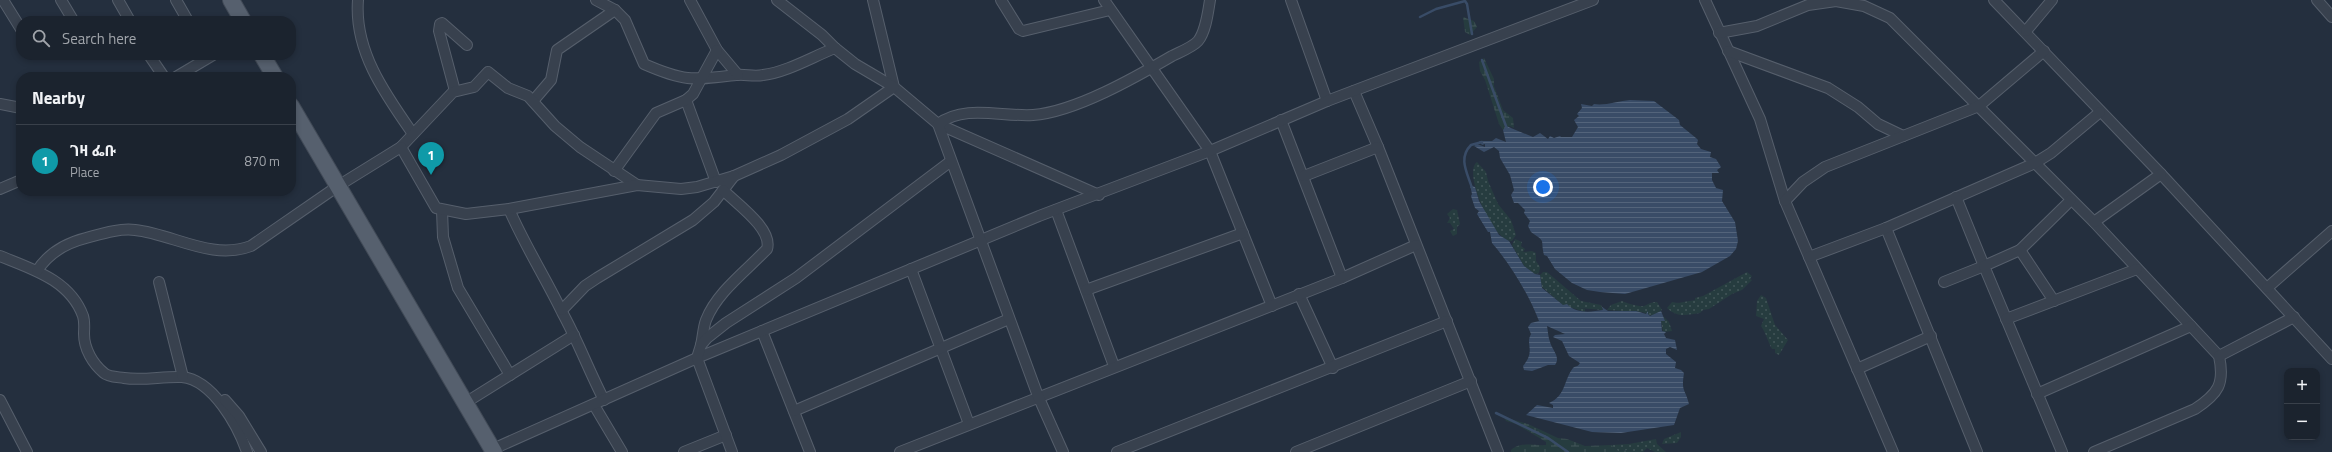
<!DOCTYPE html>
<html lang="en">
<head>
<meta charset="utf-8">
<style>
	body { margin:0; font-family:"Titillium Web","Noto Sans Ethiopic",sans-serif; background:#242b36; color:#f1f3f6 }
	.controls { position:absolute; right:12px; bottom:12px; display:grid; overflow:hidden; border-radius:8px; box-shadow:0 2px 6px #0003 }
	.controls button { width:36px; height:36px; display:grid; place-items:center; padding:0; border:0; border-bottom:1px solid #39404a; background:#1b232e; color:#f1f3f6; font:20px sans-serif }
	.you { position:absolute; left:1543px; top:187px; width:14px; height:14px; margin:-10px; border:3px solid #fff; border-radius:50%; background:#1a73e8; box-shadow:0 0 0 6px #1a73e833 }
	.badge { display:grid; place-items:center; width:26px; height:26px; border-radius:50%; background:#8ab4f8; color:#fff; font-size:13px; font-weight:700 }
	.pin { position:absolute; translate:-50% -33px; filter:drop-shadow(0 1px 2px #0008) }
	.pin::after { content:''; position:absolute; top:21px; width:14px; height:12px; background:inherit; clip-path:polygon(0 0,100% 0,50% 100%) }
	.list { margin:0; padding:0; list-style:none }
	h2 { display:flex; justify-content:space-between; align-items:center; height:52px; margin:0; padding:0 16px; font-size:17px }
	h2 small { font-size:13px; font-weight:400; color:#a0a4aa }
	.list li { display:grid; grid-template-columns:26px 1fr auto; gap:12px; align-items:center; box-sizing:border-box; height:72px; padding:0 16px; border-top:1px solid #39404a }
	.list b { display:block; font-size:15px; white-space:nowrap }
	.list p { margin:0; font-size:13px; white-space:nowrap; color:#a0a4aa }
	.list em { font-size:13px; font-style:normal; color:#a0a4aa }
	.icon { flex:none; width:22px; height:22px; fill:none; stroke:currentColor; stroke-width:2; stroke-linecap:round; stroke-linejoin:round }
	.map { position:relative; flex:none; width:2332px; height:452px; overflow:hidden }
	.search { position:absolute; background:#1b232e; box-shadow:0 2px 6px #0003; left:16px; top:16px; width:280px; height:44px; display:flex; align-items:center; gap:10px; box-sizing:border-box; padding:0 14px; border-radius:16px; color:#a0a4aa; font-size:15px }
	.panel { position:absolute; background:#1b232e; box-shadow:0 2px 6px #0003; left:16px; top:72px; width:280px; height:124px; border-radius:16px }
	.map>svg:first-child { display:block }
</style>
</head>
<body>
<div class="map">
<svg width="2332" height="452" viewBox="0 0 2332 452">
	<defs>
		<pattern id="grass-dots" width="8" height="8" patternUnits="userSpaceOnUse"><rect width="8" height="8" fill="#263c3f"/><path d="M2 2h.1M6 6h.1" fill="none" stroke="#435659" stroke-width="1.8" stroke-linecap="round"/></pattern>
		<pattern id="wetland-marsh" width="20" height="14" patternUnits="userSpaceOnUse"><rect width="20" height="14" fill="#263c3f"/><path d="M1 5h8M5 5V1M11 12h8M15 12V8" fill="none" stroke="#435659"/></pattern>
		<pattern id="water-rules" width="6" height="5" patternUnits="userSpaceOnUse"><rect width="6" height="5" fill="#394c67"/><path d="M0 2.5h6" fill="none" stroke="#53647b"/></pattern>
	</defs>
	<rect width="100%" height="100%" fill="#242f3e"/>
	<g fill="url(#grass-dots)">
		<path d="M1477,162L1486,172L1488,181L1498,204L1511,220L1516,235L1512,241C1494,243 1462,172 1477,162Z"/>
		<polygon points="1453,209 1457,210 1460,224 1457,227 1457,234 1453,236 1450,231 1454,229 1450,223 1447,223 1450,218 1447,214"/>
		<polygon points="1515,239 1522,242 1521,246 1525,249 1523,252 1532,251 1536,253 1536,261 1540,267 1539,273 1535,274 1524,266 1512,245"/>
		<polygon points="1547,272 1581,301 1601,305 1603,310 1579,308 1585,309 1585,312 1563,305 1542,287 1540,275 1543,272"/>
		<path d="M1747,272L1752,276L1750,279L1752,280L1742,290L1732,294L1709,309L1703,310L1700,313C1687,315 1677,318 1667,308L1672,302L1678,303L1695,300V298L1703,296Z"/>
		<path d="M1761,295L1766,298L1775,325L1788,340L1779,355L1775,353V349H1772C1767,340 1766,333 1761,326L1764,319L1756,316L1757,301Z"/>
		<path d="M1622,301C1626,303 1639,307 1644,306C1649,304 1651,302 1657,302L1662,310L1652,316L1642,312L1607,310L1611,305Z"/>
		<polygon points="1663,316 1669,322 1672,331 1663,332 1661,320 1665,321"/>
		<polygon points="1681,432 1681,437 1677,443 1662,444 1664,439"/>
		<polygon points="1656,439 1657,444 1666,452 1655,452 1647,448 1643,452 1631,452 1632,450 1618,451 1611,445 1629,444"/>
	</g>
	<g fill="url(#wetland-marsh)">
		<polygon points="1463,17 1474,21 1477,27 1470,35 1465,32"/>
		<polygon points="1484,58 1494,79 1494,86 1503,110 1513,118 1514,128 1510,126 1503,130 1499,124 1485,80 1480,71 1479,62"/>
		<path d="M1504,417L1528,424L1558,438L1567,439L1585,446L1611,445L1618,451L1633,450L1631,452H1511V450C1521,441 1534,446 1546,445V442L1516,424L1506,421Z"/>
	</g>
	<g fill="url(#water-rules)">
		<path d="M1630,100L1654,101L1679,120L1680,125L1696,138L1698,140L1697,144L1701,149L1711,152L1710,157L1716,159L1721,167L1717,170L1719,173H1712V180L1716,188L1723,190L1722,201L1735,222L1738,241L1736,249L1730,256L1702,272L1625,294L1600,292L1587,290L1572,283L1555,269L1547,256L1544,255C1540,238 1547,243 1531,232L1528,226L1530,221L1524,213L1525,210L1518,203H1514L1511,195L1514,190L1510,175L1500,158L1499,151L1494,147L1484,152L1474,146L1477,144L1485,147V144L1482,145L1479,141H1492L1496,138L1506,142L1503,130L1506,126L1533,137L1540,133L1548,139L1550,136L1554,138L1560,136L1561,137H1572L1578,127L1574,120L1579,116L1577,114L1582,108L1581,104L1592,106L1594,104C1604,106 1619,101 1630,100Z"/>
		<path d="M1470,185L1475,187L1479,201L1499,235L1509,241L1524,266L1535,274L1540,275L1542,288L1563,305L1567,304C1576,314 1591,312 1603,310L1602,307L1608,311H1636L1646,314L1648,311V314L1650,316L1661,311L1665,321H1661L1662,331L1666,332L1664,334L1666,338L1675,340L1677,350L1670,347L1666,349V354L1676,362L1675,368L1681,370L1684,373C1681,392 1685,388 1689,404L1680,408L1674,425L1621,433L1592,432L1526,415L1537,405L1553,408V405L1549,403C1566,396 1564,379 1573,368C1576,365 1577,368 1580,363L1569,356L1562,341L1553,337L1555,335L1565,334L1547,326C1548,331 1548,337 1550,342C1552,350 1561,357 1555,365H1548L1532,371L1524,370L1523,366C1536,351 1525,344 1531,334L1528,327L1531,323L1539,321C1529,295 1511,265 1492,243L1490,232H1488L1477,214L1479,211L1475,208L1471,196L1472,194Z"/>
	</g>
	<g fill="none" stroke-linecap="round" stroke-linejoin="round">
		<g stroke="#394c67" stroke-width="2.5">
			<polyline points="1420,17 1436,9 1465,1 1467,4 1472,34"/>
			<polyline points="1482,60 1507,129"/>
			<path d="M1472,188C1467,172 1458,158 1471,145L1482,142"/>
			<polyline points="1496,413 1548,438 1568,452"/>
		</g>
		<g stroke="#565f6c" stroke-width="12">
			<g id="street">
				<polyline points="3,0 21,29"/>
				<polyline points="61,0 73,20"/>
				<polyline points="118,0 130,21"/>
				<polyline points="176,0 188,21"/>
				<path d="M358,0C354,51 385,94 413,134"/>
				<path d="M596,0L615,10L625,20L644,64C685,82 693,80 736,75C745,74 754,77 763,75C787,72 812,57 835,48"/>
				<polyline points="690,0 717,50 738,75"/>
				<polyline points="873,0 894,87 938,124 1099,195"/>
				<polyline points="1001,0 1019,29 1023,31 1110,10"/>
				<polyline points="1104,0 1210,151 1272,306"/>
				<polyline points="1291,0 1327,101"/>
				<polyline points="1705,0 1760,119 1785,201 1893,452"/>
				<polyline points="1994,0 2161,174 2332,359"/>
				<polyline points="2317,0 2332,17"/>
				<polyline points="2026,31 2052,0"/>
				<path d="M1719,33L1757,26L1808,5L1836,1L1864,6L1890,18L2094,222L2219,356C2225,384 2218,394 2195,409L2094,452"/>
				<polyline points="1728,51 1828,88 1858,107 1878,124 1903,136"/>
				<polyline points="149,55 164,77"/>
				<polyline points="176,77 213,55"/>
				<polyline points="455,91 439,31 440,24 442,23 467,45"/>
				<polyline points="1354,91 1378,147 1498,452"/>
				<polyline points="686,100 716,182"/>
				<polyline points="533,101 551,80 557,50 615,10"/>
				<polyline points="0,104 21,108"/>
				<polyline points="1281,120 1342,278"/>
				<polyline points="401,147 453,92 474,87 488,72 508,88 528,96 555,126 580,147 637,185"/>
				<polyline points="614,171 656,113 686,100 693,94 717,50"/>
				<polyline points="1304,176 1378,147"/>
				<polyline points="0,189 21,180"/>
				<polyline points="1785,201 1803,182 1825,167 1979,106 2044,51"/>
				<path d="M509,209C524,244 545,277 562,312C578,341 589,371 604,400"/>
				<polyline points="442,210 443,237 458,288 510,375"/>
				<polyline points="1056,210 1114,366"/>
				<polyline points="2094,222 2161,174"/>
				<polyline points="1886,228 1977,452"/>
				<polyline points="2020,250 2071,200"/>
				<path d="M0,256C32,269 70,280 83,316C85,322 84,328 84,334C84,349 93,364 104,373C108,377 118,377 124,378C143,381 163,376 182,377C213,380 238,426 247,452"/>
				<polyline points="1809,257 1886,228 2035,163 2051,153 2100,112"/>
				<polyline points="911,269 969,424"/>
				<path d="M37,271C49,252 66,243 86,238C101,234 119,228 135,230C173,234 212,261 251,246L338,186L401,147L436,208L466,214L509,209L637,185L681,189L697,187L734,176L781,155L848,119L894,87L855,64L835,48L822,35L777,0"/>
				<polyline points="159,282 183,377"/>
				<polyline points="1944,282 1984,266 1956,197"/>
				<polyline points="2267,288 2332,231"/>
				<polyline points="1086,290 1243,233"/>
				<polyline points="1299,294 1333,368"/>
				<polyline points="2054,301 2020,250 1984,266 2062,452"/>
				<polyline points="562,310 585,286 597,278 693,220 714,202 734,176"/>
				<polyline points="2006,319 2137,269"/>
				<polyline points="762,331 810,452"/>
				<path d="M701,345C703,337 703,328 706,320C717,292 746,271 767,249C773,229 737,204 723,190"/>
				<polyline points="2219,356 2294,317"/>
				<polyline points="1857,369 1931,336"/>
				<polyline points="2037,394 2191,326"/>
				<polyline points="0,400 27,452"/>
				<polyline points="225,400 239,416 261,452"/>
				<polyline points="465,403 574,335"/>
				<polyline points="594,405 622,452"/>
				<polyline points="794,411 1009,319"/>
				<polyline points="493,449 697,358 1039,216 1210,151 1327,101 1593,0"/>
				<polyline points="684,452 726,435"/>
				<polyline points="732,452 697,358 701,345 707,338 726,323 796,278 951,161"/>
				<polyline points="900,452 1342,278 1416,245"/>
				<path d="M1063,452L1038,396L938,124C965,104 1001,117 1033,115C1075,112 1136,77 1172,56C1180,52 1193,47 1198,41C1206,31 1208,12 1210,0"/>
				<polyline points="1117,452 1447,321"/>
				<polyline points="1296,452 1471,381"/>
			</g>
		</g>
		<g stroke="#414a57" stroke-width="18">
			<g id="primary">
				<polyline points="231,0 243,21"/>
				<polyline points="262,55 275,77"/>
				<polyline points="291,106 494,452"/>
			</g>
		</g>
		<use href="#street" stroke="#38414e" stroke-width="10"/>
		<use href="#primary" stroke="#56606e" stroke-width="16"/>
	</g>
</svg>
<div class="controls">
<button>+</button>
<button>−</button>
</div>
<div class="you"></div>
<div class="pin badge" style="left:431px;top:175px;background:#0f9aa8">1</div>
<div class="search"><svg class="icon" aria-label="search" viewBox="0 0 24 24"><circle cx="10" cy="10" r="6"/><path d="M15 15l6 6"/></svg>Search here</div>
<section class="panel">
<h2>Nearby<small></small></h2>
<ul class="list">
<li><span class="badge" style="background:#0f9aa8">1</span><div><b>ገዛ ፌቡ</b><p>Place</p></div><em>870 m</em></li>
</ul>
</section>
</div>
</body>
</html>
